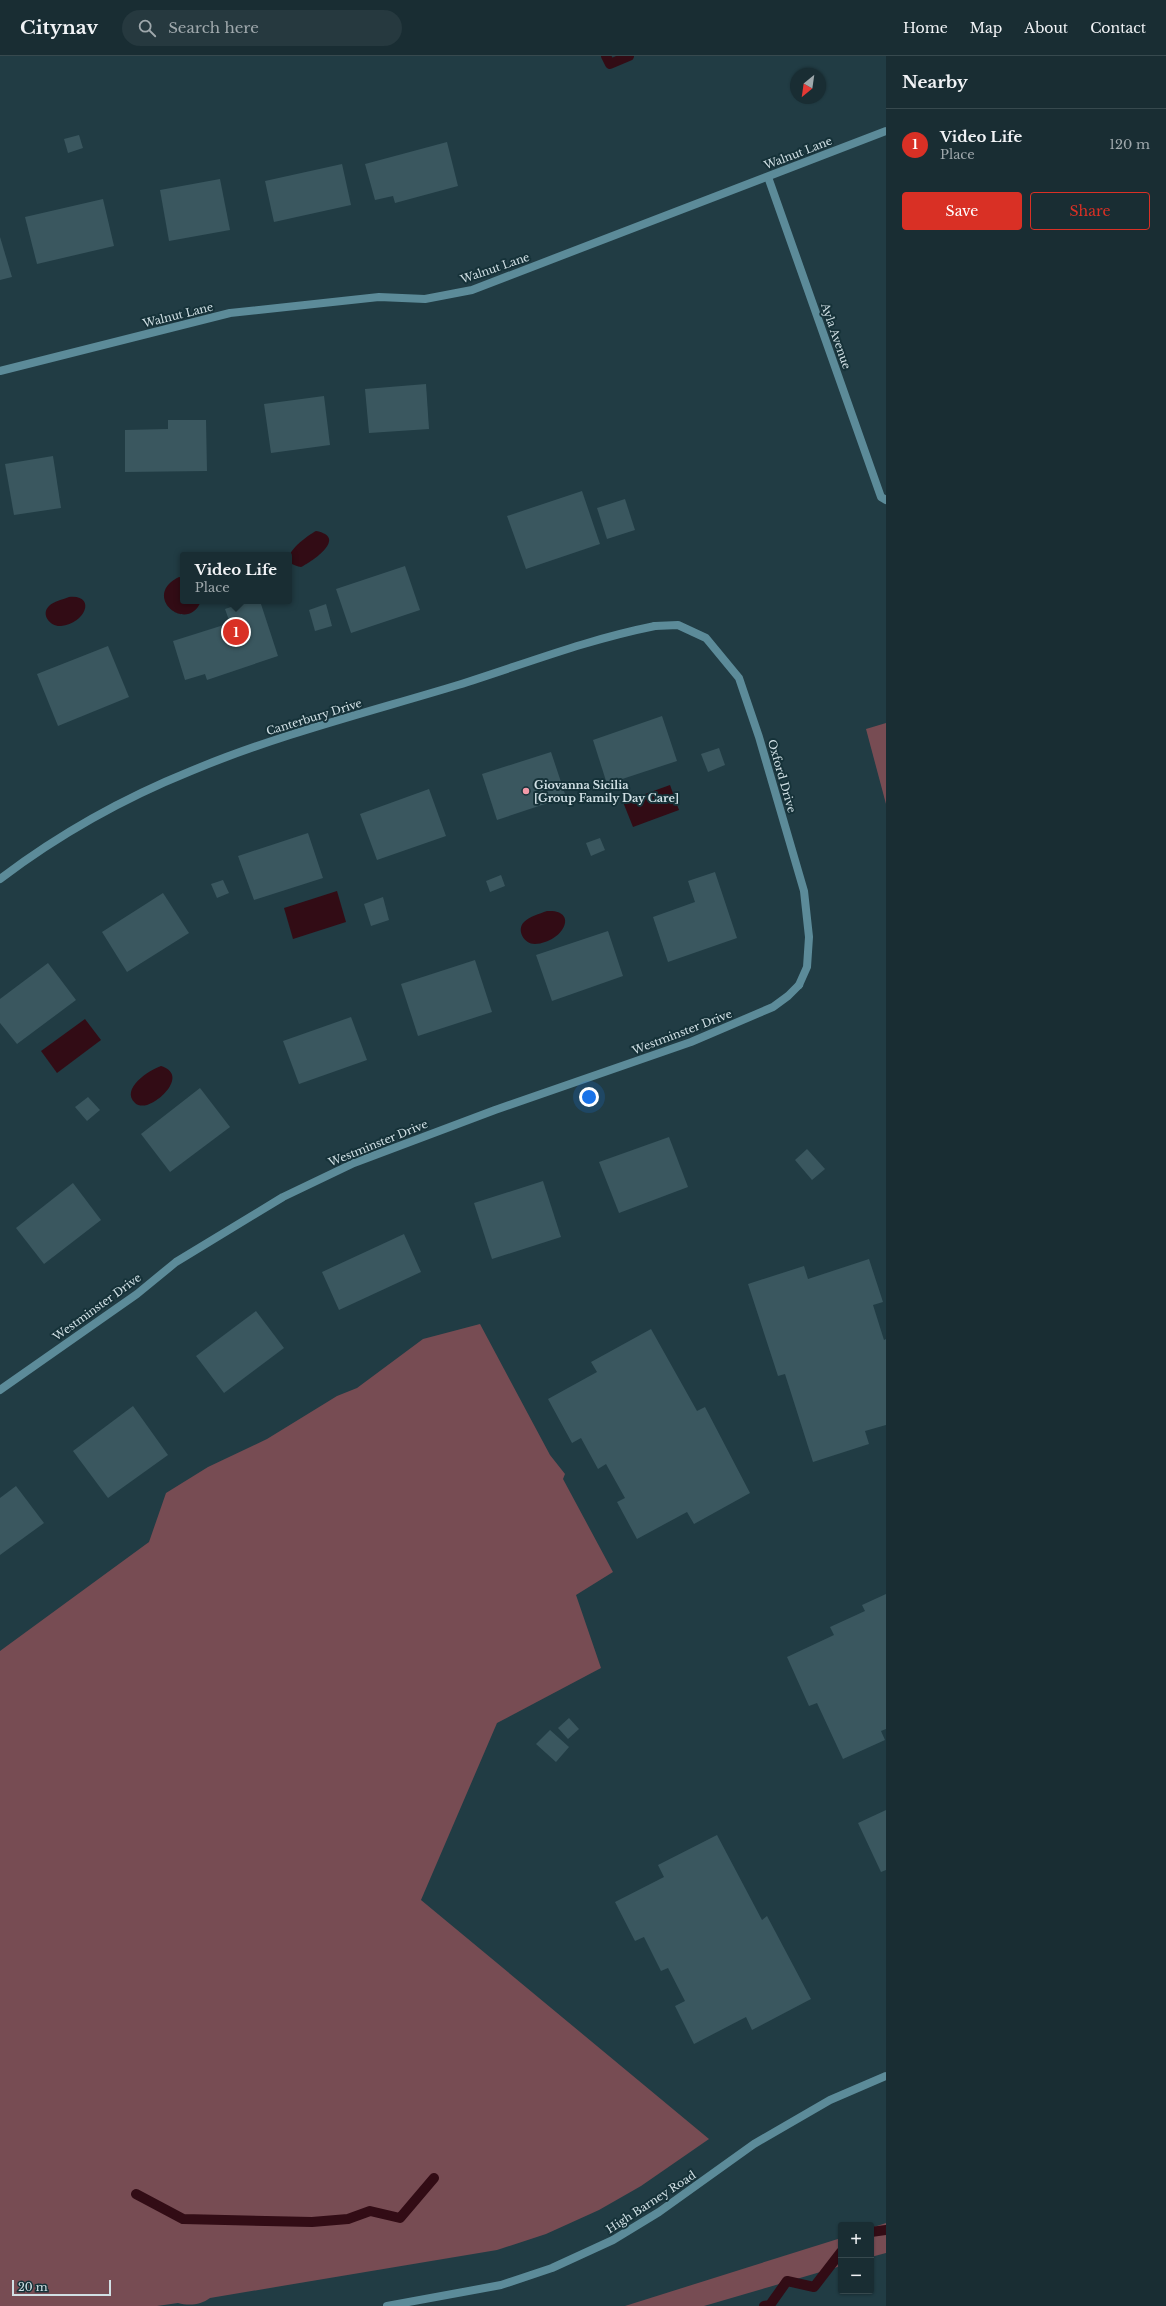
<!DOCTYPE html>
<html lang="en">
<head>
<meta charset="utf-8">
<style>
	body { margin:0; font-family:"Libre Baskerville",serif; background:#26393f; color:#f1f3f6 }
	.controls { position:absolute; right:12px; bottom:12px; display:grid; overflow:hidden; border-radius:4px; box-shadow:0 1px 3px #0004 }
	.controls button { width:36px; height:36px; display:grid; place-items:center; padding:0; border:0; border-bottom:1px solid #37494e; background:#192d33; color:#f1f3f6; font:20px sans-serif }
	.compass { position:absolute; left:790px; top:12px; width:36px; height:36px; border-radius:50%; background:#192d33; box-shadow:0 1px 3px #0004; rotate:209deg }
	.scale { position:absolute; left:12px; bottom:10px; width:99px; box-sizing:border-box; padding-left:4px; border:2px solid #d1e0e5; border-top:0; font-size:11px; line-height:14px; white-space:nowrap; color:#d1e0e5; -webkit-text-stroke:3px #163239; paint-order:stroke }
	.you { position:absolute; left:589px; top:1041px; width:14px; height:14px; margin:-10px; border:3px solid #fff; border-radius:50%; background:#1a73e8; box-shadow:0 0 0 6px #1a73e833 }
	.badge { display:grid; place-items:center; width:26px; height:26px; border-radius:50%; background:#d93025; color:#fff; font-size:13px; font-weight:700 }
	.pin { position:absolute; translate:-50% -50%; border:2px solid #fff; box-shadow:0 1px 4px #0006 }
	.popup { position:absolute; left:180px; top:496px; width:112px; height:52px; box-sizing:border-box; display:grid; place-content:center; border-radius:4px; background:#192d33; filter:drop-shadow(0 1px 3px #0005); font-size:13px; white-space:nowrap; color:#9fa8ac }
	.popup b { font-size:15px; color:#f1f3f6 }
	.popup::after { content:''; position:absolute; left:50%; top:100%; margin-left:-8px; border:8px solid transparent; border-top-color:#192d33 }
	.list { margin:0; padding:0; list-style:none }
	h2 { display:flex; justify-content:space-between; align-items:center; height:52px; margin:0; padding:0 16px; font-size:17px }
	h2 small { font-size:13px; font-weight:400; color:#9fa8ac }
	.list li { display:grid; grid-template-columns:26px 1fr auto; gap:12px; align-items:center; box-sizing:border-box; height:72px; padding:0 16px; border-top:1px solid #37494e }
	.list b { display:block; font-size:15px; white-space:nowrap }
	.list p { margin:0; font-size:13px; white-space:nowrap; color:#9fa8ac }
	.list em { font-size:13px; font-style:normal; color:#9fa8ac }
	.actions { display:flex; gap:8px; padding:12px 16px }
	.actions a { flex:1; padding:9px 0; border:1px solid #d93025; border-radius:4px; text-align:center; font-size:14px; color:#d93025 }
	.actions .main { background:#d93025; color:#fff }
	.icon { flex:none; width:22px; height:22px; fill:none; stroke:currentColor; stroke-width:2; stroke-linecap:round; stroke-linejoin:round }
	.map { position:relative; flex:none; width:886px; height:2250px; overflow:hidden }
	header { display:flex; align-items:center; gap:24px; box-sizing:border-box; height:56px; padding:0 20px; background:#192d33; border-bottom:1px solid #37494e }
	header strong { font-size:19px }
	nav { display:flex; gap:22px; margin-inline-start:auto; font-size:14px }
	.search { width:280px; height:36px; background:#26393f; display:flex; align-items:center; gap:10px; box-sizing:border-box; padding:0 14px; border-radius:22px; color:#9fa8ac; font-size:15px }
	main { display:flex }
	aside { flex:1; background:#192d33 }
	.map>svg:first-child { display:block }
</style>
</head>
<body>
<header>
<strong>Citynav</strong>
<div class="search"><svg class="icon" aria-label="search" viewBox="0 0 24 24"><circle cx="10" cy="10" r="6"/><path d="M15 15l6 6"/></svg>Search here</div>
<nav><a>Home</a><a>Map</a><a>About</a><a>Contact</a></nav>
</header>
<main>
<div class="map">
<svg width="886" height="2250" viewBox="0 0 886 2250">
	<rect width="100%" height="100%" fill="#213c44"/>
	<g fill="#774c53">
		<polygon points="886,667 886,748 866,673"/>
		<path d="M480,1268L550,1399L565,1418L563,1423L613,1516L576,1539L601,1612L497,1667L421,1844L709,2083L641,2130L599,2154L546,2178L497,2194L210,2242C201,2249 189,2250 178,2247L157,2250H0V1595L149,1486L166,1437L208,1411L267,1383L337,1340L357,1332L423,1283Z"/>
		<polygon points="886,2167 886,2197 871,2201 871,2172"/>
		<polygon points="841,2182 841,2210 704,2250 625,2250"/>
	</g>
	<g fill="#320c15">
		<path d="M316,475C348,481 313,505 301,511C271,506 305,481 316,475Z"/>
		<path d="M179,521L183,522V545H201C188,579 140,540 179,521Z"/>
		<path d="M69,541C96,538 87,567 61,570C51,571 40,559 49,550C54,545 62,544 69,541Z"/>
		<polygon points="670,729 679,754 633,771 623,746"/>
		<polygon points="337,835 346,866 293,883 284,852"/>
		<path d="M547,855C579,853 565,886 535,888C524,888 516,874 524,866C530,860 539,858 547,855Z"/>
		<polygon points="85,963 101,984 57,1017 41,995"/>
		<path d="M161,1010C187,1018 163,1044 147,1049C143,1050 138,1050 135,1047C120,1033 149,1014 161,1010Z"/>
	</g>
	<g fill="none" stroke-linecap="round" stroke-linejoin="round">
		<g stroke="#320c15" stroke-width="10">
			<polyline points="606,0 610,8 629,0"/>
			<polyline points="136,2138 183,2163 312,2166 348,2163 370,2155 400,2162 434,2122"/>
			<polyline points="871,2176 886,2174"/>
			<polyline points="764,2250 770,2249 787,2225 814,2231 841,2196"/>
		</g>
	</g>
	<g fill="#3a575f">
		<polygon points="79,79 83,92 68,97 64,83"/>
		<polygon points="447,86 458,130 395,147 393,140 375,144 365,108"/>
		<polygon points="342,108 351,149 274,166 265,125"/>
		<polygon points="220,123 230,174 169,185 160,134"/>
		<polygon points="103,143 114,190 37,208 25,161"/>
		<polygon points="0,181 12,221 0,224"/>
		<polygon points="426,328 429,373 369,377 365,333"/>
		<polygon points="324,340 330,389 271,397 264,348"/>
		<polygon points="168,364 206,364 207,415 125,416 125,374 168,373"/>
		<polygon points="53,400 61,452 14,459 5,408"/>
		<polygon points="582,435 600,488 526,513 507,460"/>
		<polygon points="625,443 635,474 607,483 597,452"/>
		<polygon points="405,510 420,554 351,577 336,533"/>
		<polygon points="249,545 260,545 278,600 207,624 205,618 185,624 173,585 230,567 225,553"/>
		<polygon points="326,548 332,570 315,575 309,554"/>
		<polygon points="108,590 129,641 58,670 37,618"/>
		<polygon points="662,660 677,705 607,728 593,684"/>
		<polygon points="719,692 725,709 708,716 701,698"/>
		<polygon points="551,696 566,741 497,764 482,718"/>
		<polygon points="429,733 446,780 377,804 360,758"/>
		<polygon points="308,777 323,822 254,844 238,800"/>
		<polygon points="600,782 605,794 591,800 586,787"/>
		<polygon points="715,816 737,882 668,906 653,861 695,846 688,825"/>
		<polygon points="501,819 505,830 490,836 486,825"/>
		<polygon points="223,824 229,837 217,842 211,828"/>
		<polygon points="163,837 189,877 127,916 102,876"/>
		<polygon points="383,841 389,864 371,870 364,848"/>
		<polygon points="608,875 623,920 552,945 536,899"/>
		<polygon points="475,904 492,956 418,980 401,928"/>
		<polygon points="48,907 76,944 17,988 0,967 0,943"/>
		<polygon points="351,961 367,1004 299,1028 283,985"/>
		<polygon points="200,1032 230,1071 170,1116 141,1078"/>
		<polygon points="88,1041 100,1054 87,1065 75,1051"/>
		<polygon points="669,1081 688,1131 619,1157 599,1106"/>
		<polygon points="807,1093 825,1113 812,1124 795,1104"/>
		<polygon points="543,1125 561,1181 492,1203 474,1147"/>
		<polygon points="73,1127 101,1164 44,1208 16,1172"/>
		<polygon points="404,1178 421,1216 339,1254 322,1216"/>
		<polygon points="869,1203 883,1246 873,1249 884,1284 886,1283 886,1369 865,1375 869,1388 813,1406 785,1318 778,1320 748,1228 804,1210 808,1223"/>
		<polygon points="256,1255 284,1292 224,1337 196,1300"/>
		<polygon points="651,1273 697,1355 705,1351 750,1437 694,1468 687,1456 637,1483 617,1446 625,1442 606,1408 598,1413 581,1382 572,1387 548,1343 597,1316 591,1306"/>
		<polygon points="133,1350 168,1399 108,1442 73,1395"/>
		<polygon points="16,1430 44,1467 0,1499 0,1442"/>
		<polygon points="886,1538 886,1673 881,1675 885,1684 843,1703 817,1647 809,1650 787,1601 834,1579 830,1571 865,1555 862,1549"/>
		<polygon points="569,1662 579,1673 568,1683 558,1672"/>
		<polygon points="550,1674 569,1691 556,1706 536,1688"/>
		<polygon points="886,1754 886,1814 881,1816 858,1767"/>
		<polygon points="717,1779 762,1864 767,1860 811,1943 752,1974 746,1961 694,1988 675,1950 685,1945 668,1912 661,1915 644,1881 635,1885 615,1846 664,1821 658,1809"/>
	</g>
	<g fill="none" stroke-linecap="round" stroke-linejoin="round">
		<polyline stroke="#5c8b99" stroke-width="8" points="655,570 678,569 706,582 739,622 759,681 804,835 809,881 807,911 799,929"/>
		<g stroke="#5c8b99" stroke-width="8">
			<polyline points="768,121 881,441 886,444"/>
			<polyline points="0,315 230,257 379,241 425,243 472,234 886,75"/>
			<path d="M0,823C58,779 124,742 191,715C277,679 369,656 458,629C525,608 585,584 655,570"/>
			<polyline points="0,1334 137,1238 176,1206 283,1141 354,1107 495,1054 691,986 773,951 788,940 799,929"/>
			<polyline points="387,2250 501,2229 552,2212 613,2184 659,2156 754,2088 830,2044 886,2020"/>
		</g>
	</g>
	<circle fill="#f39aa8" stroke="#163239" stroke-width="1.5" cx="526" cy="735" r="4"/>
	<g text-anchor="middle" stroke-width="4" stroke-linejoin="round" paint-order="stroke">
		<g font-size="11" fill="#d1e0e5" stroke="#163239">
			<text transform="translate(798 97) rotate(-21)" y="4">Walnut Lane</text>
			<text transform="translate(495 212) rotate(-19)" y="4">Walnut Lane</text>
			<text transform="translate(178 259) rotate(-14)" y="4">Walnut Lane</text>
			<text transform="translate(836 280) rotate(71)" y="4">Ayla Avenue</text>
			<text transform="translate(314 661) rotate(-17)" y="4">Canterbury Drive</text>
			<text transform="translate(782 720) rotate(74)" y="4">Oxford Drive</text>
			<text transform="translate(682 976) rotate(-21)" y="4">Westminster Drive</text>
			<text transform="translate(378 1087) rotate(-22)" y="4">Westminster Drive</text>
			<text transform="translate(97 1251) rotate(-36)" y="4">Westminster Drive</text>
			<text transform="translate(651 2146) rotate(-33)" y="4">High Barney Road</text>
		</g>
		<g font-size="11" font-weight="bold" fill="#d1e0e5" stroke="#163239" text-anchor="start">
			<text x="534" y="733">Giovanna Sicilia<tspan x="534" dy="13">[Group Family Day Care]</tspan></text>
		</g>
	</g>
</svg>
<div class="controls">
<button>+</button>
<button>−</button>
</div>
<svg class="compass" viewBox="-18 -18 36 36"><path d="M0-13l5 13h-10z" fill="#e53935"/><path d="M0 13l5-13h-10z" fill="#9fa8ac"/></svg>
<div class="scale">20 m</div>
<div class="you"></div>
<div class="pin badge" style="left:236px;top:576px">1</div>
<div class="popup"><b>Video Life</b>Place</div>
</div>
<aside>
<h2>Nearby<small></small></h2>
<ul class="list">
<li><span class="badge">1</span><div><b>Video Life</b><p>Place</p></div><em>120 m</em></li>
</ul>
<div class="actions"><a class="main">Save</a><a>Share</a></div>
</aside>
</main>
</body>
</html>
